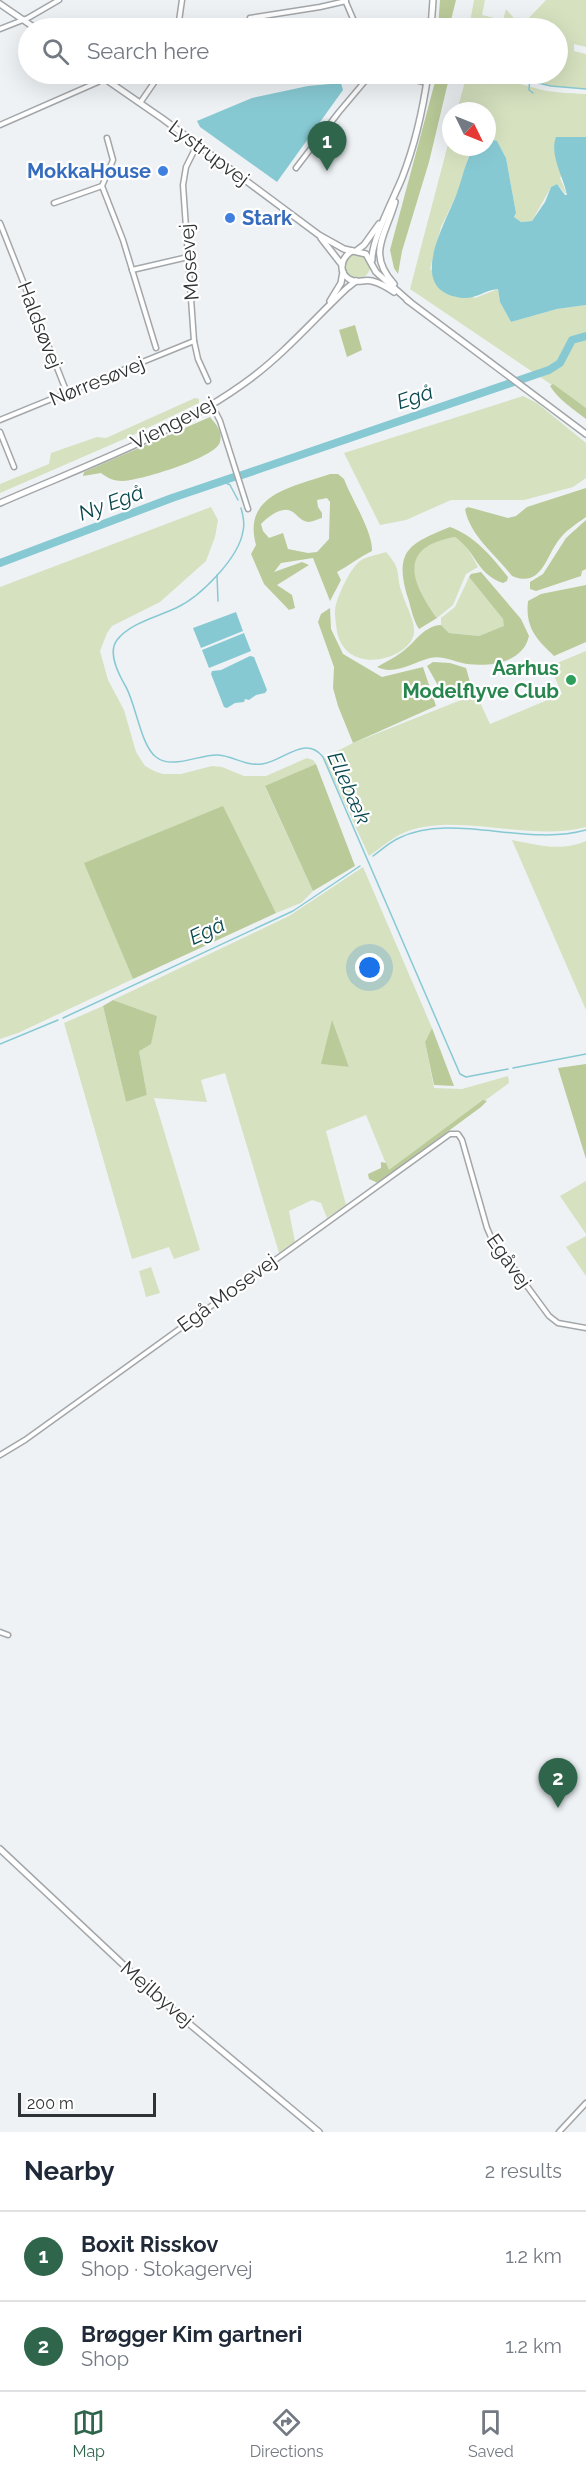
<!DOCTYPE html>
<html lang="en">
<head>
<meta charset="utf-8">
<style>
	body { margin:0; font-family:Raleway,sans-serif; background:#f2f2f3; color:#1f2937 }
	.compass { position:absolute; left:442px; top:102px; width:54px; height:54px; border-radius:50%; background:#fff; box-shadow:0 6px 24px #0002; rotate:133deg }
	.scale { position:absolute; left:18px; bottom:15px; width:138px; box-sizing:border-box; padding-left:6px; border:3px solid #313233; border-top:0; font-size:16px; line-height:21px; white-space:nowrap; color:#313233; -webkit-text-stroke:4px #fff; paint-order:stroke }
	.you { position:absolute; left:370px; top:968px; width:21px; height:21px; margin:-15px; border:4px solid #fff; border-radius:50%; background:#1a73e8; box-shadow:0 0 0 9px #1a73e833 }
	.badge { display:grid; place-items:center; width:39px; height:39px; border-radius:50%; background:#2f654b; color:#fff; font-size:20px; font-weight:700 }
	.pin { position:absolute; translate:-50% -50px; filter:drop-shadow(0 2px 3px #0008) }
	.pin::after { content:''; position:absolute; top:32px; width:21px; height:18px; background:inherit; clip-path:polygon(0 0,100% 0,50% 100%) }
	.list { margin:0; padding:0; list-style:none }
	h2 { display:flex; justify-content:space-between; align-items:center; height:78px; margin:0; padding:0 24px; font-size:26px }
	h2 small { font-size:20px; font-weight:400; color:#747a83 }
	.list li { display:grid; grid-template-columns:39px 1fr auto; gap:18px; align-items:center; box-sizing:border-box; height:90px; padding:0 24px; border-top:2px solid #e0e1e3 }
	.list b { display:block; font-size:22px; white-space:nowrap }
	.list p { margin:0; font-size:20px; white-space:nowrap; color:#747a83 }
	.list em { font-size:20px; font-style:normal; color:#747a83 }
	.icon { flex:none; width:33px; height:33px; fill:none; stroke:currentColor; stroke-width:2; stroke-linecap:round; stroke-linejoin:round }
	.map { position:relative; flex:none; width:586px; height:2132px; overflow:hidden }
	.search { position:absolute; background:#fff; box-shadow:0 6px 24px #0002; left:18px; right:18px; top:18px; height:66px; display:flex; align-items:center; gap:15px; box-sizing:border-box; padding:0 21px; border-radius:33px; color:#747a83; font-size:22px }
	.sheet { height:258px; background:#fff }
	nav { display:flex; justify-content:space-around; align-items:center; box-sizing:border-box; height:84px; border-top:2px solid #e0e1e3; background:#fff; font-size:16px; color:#747a83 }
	nav a { display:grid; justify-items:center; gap:3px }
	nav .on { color:#2f654b }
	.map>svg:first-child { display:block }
</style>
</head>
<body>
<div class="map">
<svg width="586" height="2132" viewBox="0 0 586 2132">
	<rect width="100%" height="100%" fill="#eef2f5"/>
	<g fill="#d5e1bf" fill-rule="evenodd">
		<polygon points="474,0 485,0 482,15 503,20 506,9 518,23 524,23 546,0 586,0 586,47 574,44 574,51 586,54 586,89 551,86 527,80 525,74 558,74 558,28 469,28"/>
		<path d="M467,74C488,74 512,82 535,88C551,93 569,93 586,94V137H582L560,178L567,195L557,184L551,187L532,221L521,222L514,217L516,213L506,158L497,141L487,138V111H457Z"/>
		<polygon points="451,133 451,147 476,147 468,158 458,192 441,227 430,269 475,298 498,289 500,302 511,322 557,309 586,305 586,408 410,289"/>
		<circle cx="357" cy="266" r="13"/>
		<polygon points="523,396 537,403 586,443 586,478 573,487 524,500 451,500 406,520 380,525 344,453"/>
		<polygon points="195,398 199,399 199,403 131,436 0,493 0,484 49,464 51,453 97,437 106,438"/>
		<polygon points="211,507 218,520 215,537 206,561 160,602 112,626 107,633 100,651 108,680 124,710 136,752 145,766 154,771 163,774 181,774 212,766 222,767 244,776 266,776 307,758 313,760 316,764 265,787 313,891 301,903 276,913 222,807 85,863 133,979 18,1033 0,1039 0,587"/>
		<path d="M455,537L465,544L478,567L466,574L453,605L437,618C410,581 397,547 455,537Z"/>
		<path d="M386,552C403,571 395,573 402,593C406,606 415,620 414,633C411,660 340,680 336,624C335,616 334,609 337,601C341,590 350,569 360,561C367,556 378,555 386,552Z"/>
		<polygon points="469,577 503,619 505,626 479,636 449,633 441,625 441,618 455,607"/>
		<path d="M586,651V827C528,843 451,809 399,835C388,841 378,850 369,856L324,758L353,743L476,694L490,724L562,694L550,666Z"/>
		<path d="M512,840C538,845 561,852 586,841V1010Z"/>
		<path d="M363,867L432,1028L425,1042L434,1088L462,1089L508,1076L509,1083L389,1171L366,1115L326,1131L346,1205L327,1218L321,1203L312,1200L289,1211L295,1242L279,1253L225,1073L201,1080L207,1102L154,1098L200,1250L174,1259L169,1247L132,1259L64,1023L103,1006L126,1102L147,1095L139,1051L157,1016L113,1000L289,916ZM332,1021L349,1067L322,1064Z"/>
		<polygon points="586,1181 586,1234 560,1196"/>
		<polygon points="586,1236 586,1276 566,1247"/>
		<polygon points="151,1267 160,1293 146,1297 139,1271"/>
	</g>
	<g fill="#baca98" fill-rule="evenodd">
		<polygon points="440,0 456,0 449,28 438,28"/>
		<polygon points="450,74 429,162 402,251 398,274 394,268 390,250 436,78"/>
		<polygon points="355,325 362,350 347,357 339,330"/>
		<path d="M553,384L586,408V419C573,409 559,400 550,386Z"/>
		<path d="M210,417C216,424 223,432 220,442C216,458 138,481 122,481C114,481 107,478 101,473L83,476L84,472Z"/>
		<path d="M330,474H338L344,479C351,498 373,532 372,551C359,557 349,566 337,572L341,580L330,601L313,558L281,563L274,572L302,562L309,565L277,585L292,595L295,608L289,610L264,584L251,554L256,545C242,494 293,487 330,474ZM327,498L330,502L329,539L317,552L308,553L288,549L283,533L269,538L263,531L261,524C268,517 281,506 291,511C297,514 300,521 308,522C312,522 318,519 322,518V513L318,507L317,500Z"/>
		<path d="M586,488V517C576,524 565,531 558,541C545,559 541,588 512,576C496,555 470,536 465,509L468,507L508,518L516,516L527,507Z"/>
		<polygon points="586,520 586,569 582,571 581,576 536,591 530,589 530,582 543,574 566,538"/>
		<path d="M450,527C475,536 492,557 508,577L507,581L503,583C476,574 476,551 455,537C397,547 411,582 437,618L419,629C413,620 411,608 408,598C394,551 408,544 450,527Z"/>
		<path d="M481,572L521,619L529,636C523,663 490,667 467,664C455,662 442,655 430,658C413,662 395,676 377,667C385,662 394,658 402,652C415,643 423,626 441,625L449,633L479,636L504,626L503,619L469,577L471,574Z"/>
		<path d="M586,585V642L554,656C536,639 525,627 528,601L541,594Z"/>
		<polygon points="330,608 331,629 343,654 382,677 423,667 436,706 353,743 338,706 333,688 334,667 318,622 321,614"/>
		<polygon points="433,662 450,663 466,668 472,689 450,698 444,696 427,666"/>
		<polygon points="316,764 355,866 313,891 265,786"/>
		<polygon points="223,806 276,913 133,979 84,863"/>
		<polygon points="113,1000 157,1016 151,1044 139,1051 147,1095 126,1102 103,1006"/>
		<polygon points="332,1020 349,1067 321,1064"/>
		<polygon points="432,1028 454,1086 434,1085 425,1042"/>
		<polygon points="586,1064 586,1159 558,1068"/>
		<polygon points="483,1100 487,1101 481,1107 378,1183 369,1179 368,1174 381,1168 381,1162 386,1163 389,1170"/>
	</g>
	<g fill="#87c9d3">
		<polygon points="341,83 343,90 277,182 200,127 197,121 252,98 308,86"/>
		<path d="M556,137H586V305L557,309L511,322L500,302L498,289C485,290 476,299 463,298C403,292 446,223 457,193C462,179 465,164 472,150L476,147H487V138L497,141L506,158L516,213L514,217L521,222L532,221L545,202L551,187L557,184L565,195H567C564,178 549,155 556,137Z"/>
		<polygon points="236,612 243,631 201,648 193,628"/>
		<polygon points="244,633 251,651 209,668 202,650"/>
		<polygon points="250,656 254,657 267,690 265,693 256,695 249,700 245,699 244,702 235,703 227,708 224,707 211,674 212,671 221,670"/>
	</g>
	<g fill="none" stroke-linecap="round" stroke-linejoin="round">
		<g stroke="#87c9d3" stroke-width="1.5">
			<polyline points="530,74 529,90 533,93"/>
			<polyline points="529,81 551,86 586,89"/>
			<polyline points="222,481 230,485 238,500"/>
			<path d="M241,508C243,515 245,524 243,531C239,558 200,597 176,608C157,617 130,623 117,640C107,653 119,675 126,687C136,705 141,746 156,757C172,770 200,754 218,755C234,756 244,766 262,764C282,762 305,734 323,757L460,1074L466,1077L508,1069"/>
			<polyline points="217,575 218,601"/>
			<path d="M373,856C381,850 390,842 399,838C453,812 525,847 586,830"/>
			<polyline points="63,1018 293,911 360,866"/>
			<polyline points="0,1044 58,1020"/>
			<polyline points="513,1068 586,1054"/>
		</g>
		<g stroke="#87c9d3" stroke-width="8">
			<polyline points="242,475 549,370 560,363 572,340 586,336"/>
			<polyline points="0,563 172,498 234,477"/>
		</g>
		<g stroke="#a3a7aa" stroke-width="7">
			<g id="minor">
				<polyline points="345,0 357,28"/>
				<polyline points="250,18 320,7 346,1"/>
				<polyline points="178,28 182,0"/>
				<polyline points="0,29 28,18 59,0"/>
				<polyline points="193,74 197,75"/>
				<polyline points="393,74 427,83"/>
				<polyline points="140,103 160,74"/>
				<polyline points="0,125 98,82 102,77"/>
				<polyline points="197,145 186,167 183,185 194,341 198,359 208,381"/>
				<polyline points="296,168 339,112 371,74"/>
				<polyline points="102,186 123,240 156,348"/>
				<polyline points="54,203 102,186 113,160 107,138"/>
				<polyline points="0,223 67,393"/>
				<polyline points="132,270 188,257"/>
				<polyline points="212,405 220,421 248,509"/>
				<polyline points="0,420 194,341"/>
				<polyline points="0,432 14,467"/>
				<polyline points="0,1455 25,1440 153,1348 450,1134 458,1134 462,1140 487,1228 491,1237 549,1316 558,1323 586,1328"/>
				<polyline points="0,1632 8,1635"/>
				<polyline points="559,2132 586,2103"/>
			</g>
		</g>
		<g stroke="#a3a7aa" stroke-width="8">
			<g id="tertiary">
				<polyline points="0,4 35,28"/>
				<polyline points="431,28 433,0"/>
				<polyline points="98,74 163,119 319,235 344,249 366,254 376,272 410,302"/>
				<polyline points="321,238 342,265"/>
				<path d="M352,251C342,257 337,271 349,279C356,284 364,279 372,281C380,283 387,287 394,292"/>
				<polyline points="356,251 364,245 379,224"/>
				<path d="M372,260C371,241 394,198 402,178C415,145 423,109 428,74"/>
				<path d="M394,284C366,253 386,235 395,202"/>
				<polyline points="407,300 586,434"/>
				<polyline points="330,301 341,283 343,272"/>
				<path d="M0,503C84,466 176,434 250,379C286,352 315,318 347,288L356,281"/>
				<polyline points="0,1849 162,2001 319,2132"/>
			</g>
		</g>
		<use href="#minor" stroke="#fff" stroke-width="4"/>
		<use href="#tertiary" stroke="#fff" stroke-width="5"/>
	</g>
	<g fill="#3f7fe0" stroke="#fff" stroke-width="2">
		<circle cx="163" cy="171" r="6"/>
		<circle cx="230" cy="218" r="6"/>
	</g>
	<circle fill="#2e9e5b" stroke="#fff" stroke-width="2" cx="571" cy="680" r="6"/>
	<g text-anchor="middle" stroke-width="4.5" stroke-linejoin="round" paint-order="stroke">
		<g font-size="20" fill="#313233" stroke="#fff">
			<text transform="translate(209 153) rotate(37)" y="7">Lystrupvej</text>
			<text transform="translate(189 262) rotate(-94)" y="7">Mosevej</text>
			<text transform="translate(40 325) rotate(69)" y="7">Haldsøvej</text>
			<text transform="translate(97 381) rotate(-22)" y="7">Nørresøvej</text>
			<text transform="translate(173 423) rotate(-27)" y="7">Viengevej</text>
			<text transform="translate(509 1261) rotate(55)" y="7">Egåvej</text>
			<text transform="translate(227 1293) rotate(-36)" y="7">Egå Mosevej</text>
			<text transform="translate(157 1994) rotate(41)" y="7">Mejlbyvej</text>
		</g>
		<g font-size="20" font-weight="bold" fill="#366cbe" stroke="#fff" text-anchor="end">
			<text x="151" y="178">MokkaHouse</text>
			<text x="242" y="225" text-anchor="start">Stark</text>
		</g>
		<g font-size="20" font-weight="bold" fill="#27864d" stroke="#fff" text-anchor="end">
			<text x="559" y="675">Aarhus<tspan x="559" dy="23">Modelflyve Club</tspan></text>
		</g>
		<g font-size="21" font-style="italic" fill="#0a484f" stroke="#fff">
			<text transform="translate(415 397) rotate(-19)" y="7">Egå</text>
			<text transform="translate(111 503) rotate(-20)" y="7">Ny Egå</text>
			<text transform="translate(349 788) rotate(66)" y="7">Ellebæk</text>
			<text transform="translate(207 931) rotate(-25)" y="7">Egå</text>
		</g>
	</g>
</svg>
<svg class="compass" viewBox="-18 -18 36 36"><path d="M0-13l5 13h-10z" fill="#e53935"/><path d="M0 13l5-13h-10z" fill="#747a83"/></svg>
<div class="scale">200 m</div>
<div class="you"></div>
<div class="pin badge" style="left:327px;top:171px">1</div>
<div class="pin badge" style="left:558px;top:1808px">2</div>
<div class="search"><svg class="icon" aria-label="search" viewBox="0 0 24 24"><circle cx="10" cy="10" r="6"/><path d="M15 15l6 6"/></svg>Search here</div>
</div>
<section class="sheet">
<h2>Nearby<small>2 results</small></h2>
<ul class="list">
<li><span class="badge">1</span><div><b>Boxit Risskov</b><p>Shop · Stokagervej</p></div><em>1.2 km</em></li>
<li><span class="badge">2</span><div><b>Brøgger Kim gartneri</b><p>Shop</p></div><em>1.2 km</em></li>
</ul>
</section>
<nav>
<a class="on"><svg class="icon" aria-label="map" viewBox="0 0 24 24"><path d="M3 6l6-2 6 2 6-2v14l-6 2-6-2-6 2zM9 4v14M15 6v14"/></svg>Map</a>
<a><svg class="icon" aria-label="directions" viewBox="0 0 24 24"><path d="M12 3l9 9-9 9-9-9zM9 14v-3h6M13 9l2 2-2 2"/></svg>Directions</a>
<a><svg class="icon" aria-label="saved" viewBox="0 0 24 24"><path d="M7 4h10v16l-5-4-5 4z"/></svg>Saved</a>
</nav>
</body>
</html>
